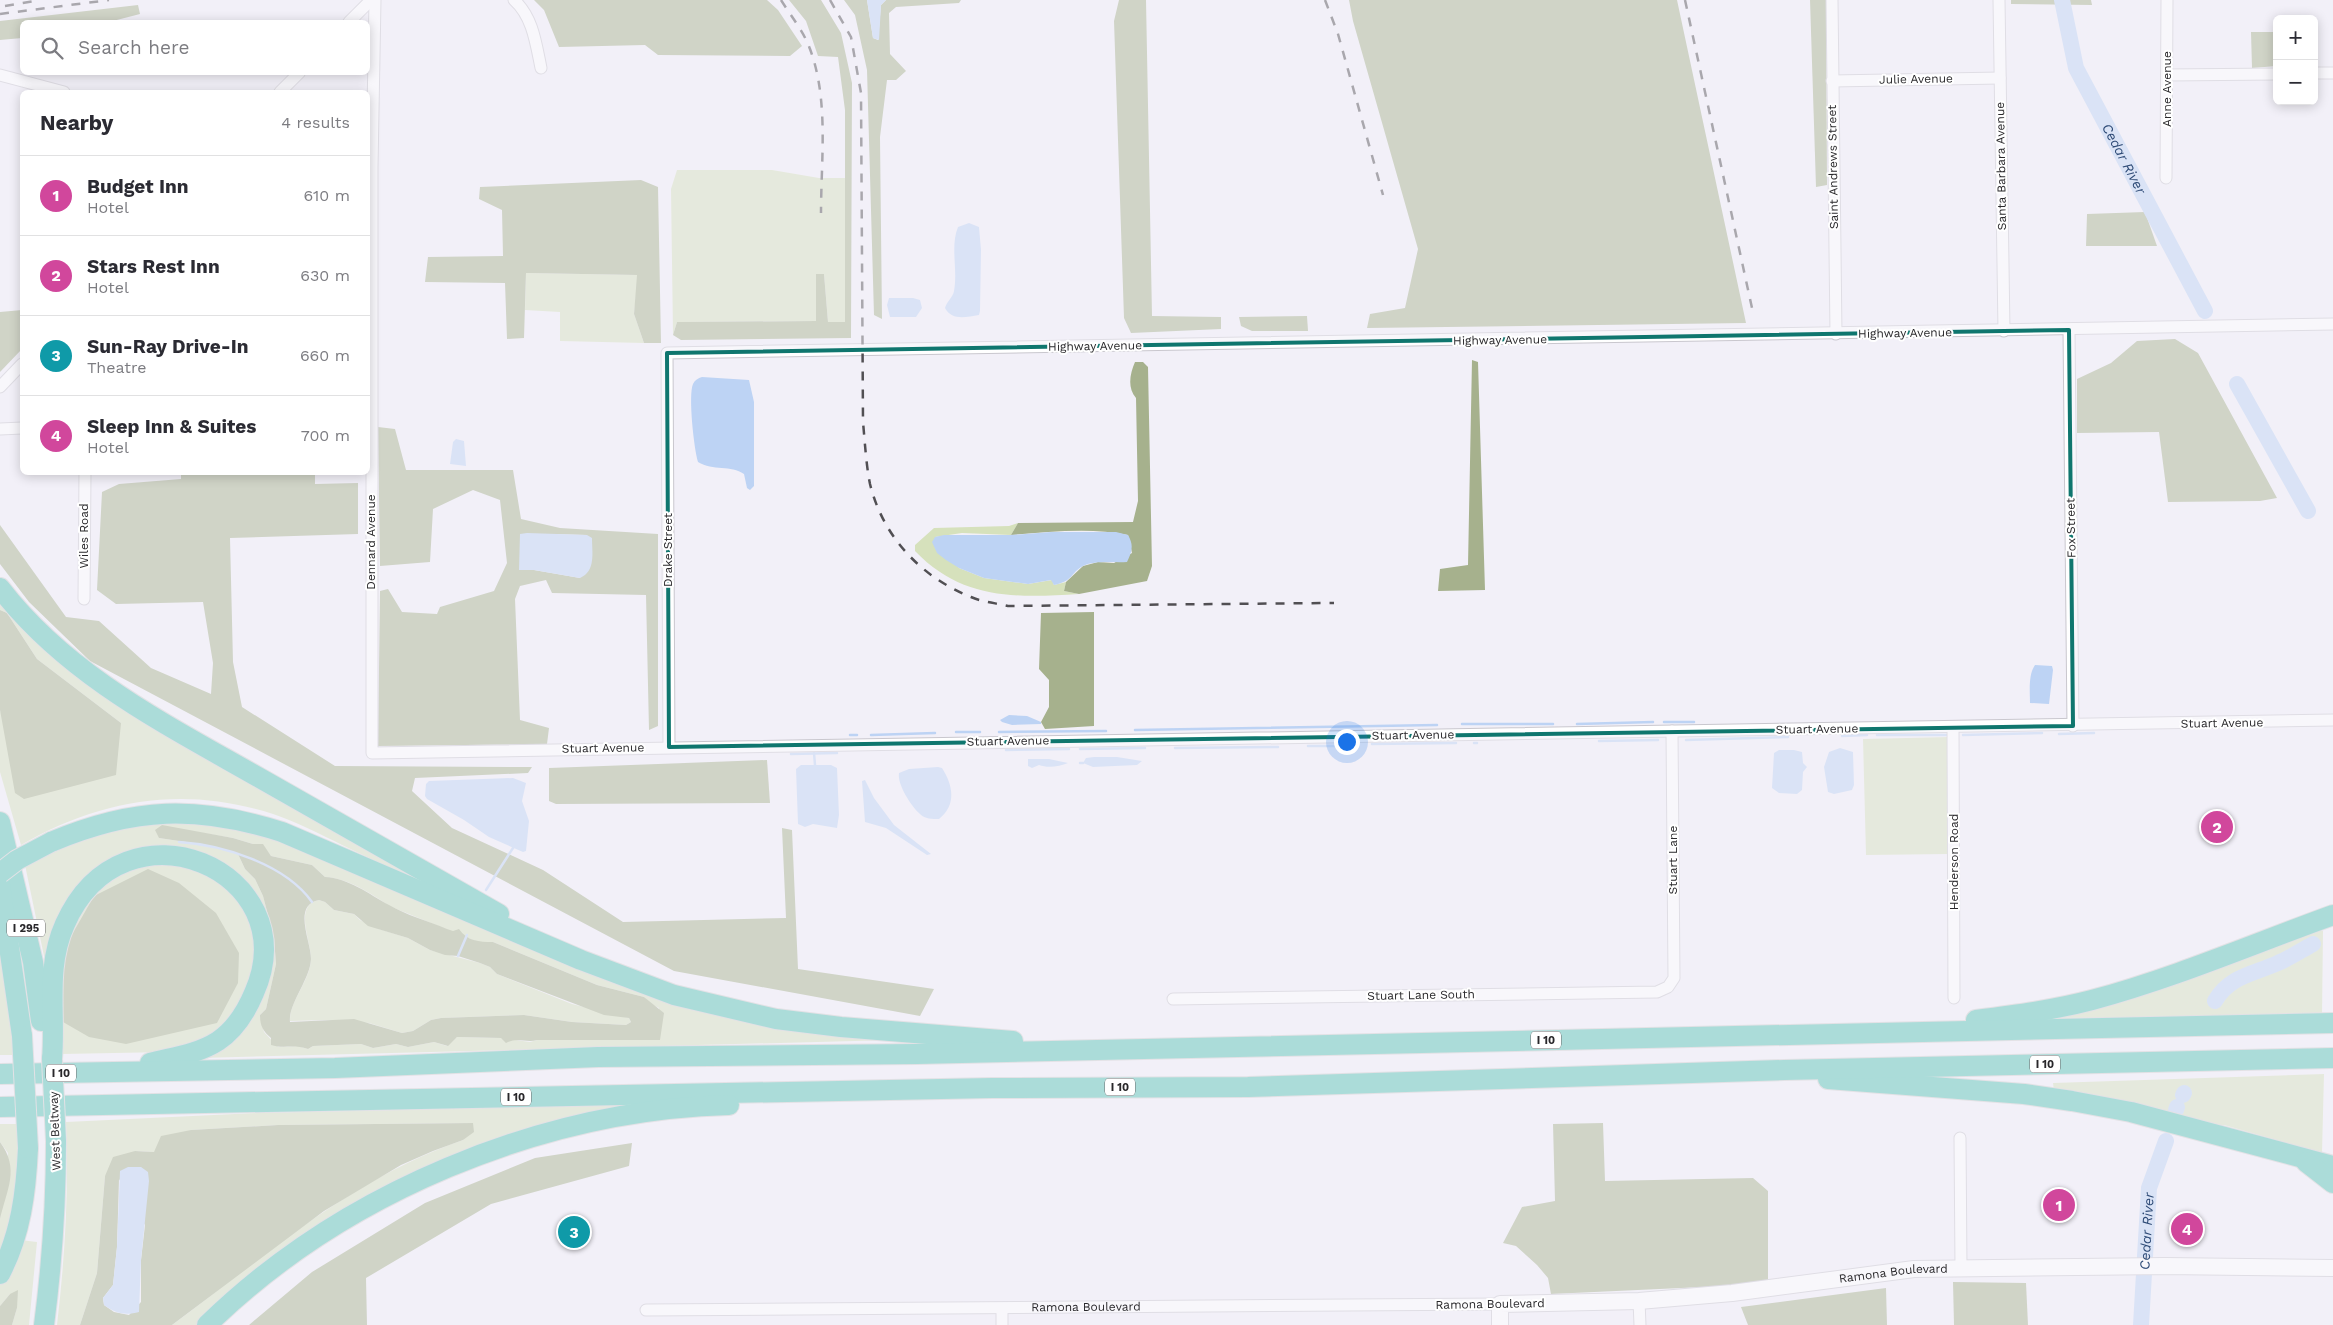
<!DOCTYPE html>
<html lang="en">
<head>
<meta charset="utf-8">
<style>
	body { margin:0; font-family:"Work Sans",sans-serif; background:#f7f7f7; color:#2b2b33 }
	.controls { position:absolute; right:15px; top:15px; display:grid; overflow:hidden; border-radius:8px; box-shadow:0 2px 12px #0003 }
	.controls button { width:45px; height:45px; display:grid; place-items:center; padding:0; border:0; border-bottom:1px solid #e1e1e2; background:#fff; color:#2b2b33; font:25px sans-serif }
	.you { position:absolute; left:1346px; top:741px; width:18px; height:18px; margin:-12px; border:4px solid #fff; border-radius:50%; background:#1a73e8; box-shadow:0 0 0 8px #1a73e833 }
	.badge { display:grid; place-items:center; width:32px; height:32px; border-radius:50%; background:#0b8043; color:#fff; font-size:16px; font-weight:700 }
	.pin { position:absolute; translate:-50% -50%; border:2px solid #fff; box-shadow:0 1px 5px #0006 }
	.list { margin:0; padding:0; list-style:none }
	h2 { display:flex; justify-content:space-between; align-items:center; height:65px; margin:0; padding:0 20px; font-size:21px }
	h2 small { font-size:16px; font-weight:400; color:#7c7c81 }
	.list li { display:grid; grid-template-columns:32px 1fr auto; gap:15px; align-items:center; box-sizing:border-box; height:80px; padding:0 20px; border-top:1px solid #e1e1e2 }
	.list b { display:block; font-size:19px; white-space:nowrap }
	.list p { margin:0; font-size:16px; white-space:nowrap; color:#7c7c81 }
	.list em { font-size:16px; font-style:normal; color:#7c7c81 }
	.icon { flex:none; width:28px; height:28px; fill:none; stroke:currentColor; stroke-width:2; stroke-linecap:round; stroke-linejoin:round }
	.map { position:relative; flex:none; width:2333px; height:1325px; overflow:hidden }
	.search { position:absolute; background:#fff; box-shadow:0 2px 12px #0003; left:20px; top:20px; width:350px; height:55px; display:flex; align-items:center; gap:12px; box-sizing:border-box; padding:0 18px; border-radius:8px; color:#7c7c81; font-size:19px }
	.panel { position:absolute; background:#fff; box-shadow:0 2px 12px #0003; left:20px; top:90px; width:350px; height:385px; border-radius:8px }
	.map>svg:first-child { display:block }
</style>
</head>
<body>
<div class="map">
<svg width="2333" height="1325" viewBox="0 0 2333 1325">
	<rect width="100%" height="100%" fill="#f2f0f8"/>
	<g fill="#d6e1bc" fill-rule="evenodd">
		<polygon points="677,170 772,170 819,178 845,178 845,322 828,322 824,274 816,275 816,321 677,322 673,335 671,189"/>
		<polygon points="526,273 638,275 634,314 644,343 560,341 560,312 525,310"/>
		<path d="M1018,523L1011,535L962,533L935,537L959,568L984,578L1028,584L1052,580L1054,585L1066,582L1064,591L1079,594C1016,598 962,600 915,551V545L934,528L1009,526Z"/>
		<path d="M0,594L38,636L449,896C413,879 378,862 342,845C320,834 297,822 273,814C184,785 100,799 21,845L0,772V710L2,715L121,723L37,659L7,613L0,610Z"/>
		<polygon points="1949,737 1949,854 1866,855 1863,739"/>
		<path d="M200,823L258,834L287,845L570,964L892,1040L200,1058L208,1051L268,967L228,871L117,860L45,961L25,865C61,844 107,827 149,824C166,822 183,823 200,823ZM191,831L233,838L253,844H262L271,856L312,865L325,877C347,878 371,893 389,906L478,942H493L597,985L644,997L651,1004L659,1008L660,1040H537L530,1042L501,1038L457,1037L447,1046L434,1042L408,1047L396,1044L373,1048L361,1044L313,1046L308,1049L298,1046L278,1047L264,1032L260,1015L266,1009L276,964L274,938L263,896L255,879L245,869L238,854L206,845L159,838Z"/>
		<polygon points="145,861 212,873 251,917 257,976 220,1032 167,1052 62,1054 56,1012 67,941 93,890"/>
		<path d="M319,900L325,902L334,910L354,914L360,920L379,929L408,938L430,950L480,963L490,967L497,974L572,1004L629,1018L631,1022L626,1025L572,1022L524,1015L441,1018L431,1020L413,1031L402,1033L369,1023L326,1020L290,1021C289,1002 310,981 311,959C311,941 293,905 319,900Z"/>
		<polygon points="0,918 15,1055 0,1055"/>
		<polygon points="2318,930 2323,931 2322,1017 2030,1018"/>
		<polygon points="2324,1074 2322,1153 2224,1125 2188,1124 2054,1091 2053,1083"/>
		<path d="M624,1105L462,1154L197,1325H172C265,1256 352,1178 463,1140L473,1123L278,1125L191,1130L154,1152L135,1151L105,1176L97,1273L80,1325H57C65,1257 69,1190 66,1122L257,1113Z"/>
		<polygon points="0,1124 18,1124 18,1194 0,1257 0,1219 8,1153 0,1142"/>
		<polygon points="20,1240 37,1242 29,1325 12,1325 17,1308 10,1294 0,1306 0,1285"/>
	</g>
	<g fill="#a6b18d" fill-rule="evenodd">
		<polygon points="534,0 767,0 778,10 802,46 790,56 658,55 645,45 559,47 544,10"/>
		<polygon points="789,0 821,0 841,33 852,83 851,338 681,340 673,335 677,322 816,321 816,274 824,274 828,322 845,322 845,110 838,57 818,56 806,21"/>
		<polygon points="844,0 867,0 873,38 878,40 881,5 886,0 961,0 959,3 896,7 889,13 890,54 906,71 896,80 887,80 880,137 882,319 874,315 867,70 855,15"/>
		<polygon points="1119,0 1146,0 1152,316 1221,317 1221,329 1131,333 1124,318 1114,21"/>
		<polygon points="1349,0 1677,0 1746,323 1367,328 1370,314 1405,308 1418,249 1353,21"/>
		<polygon points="1810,0 1826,0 1827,185 1816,187"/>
		<polygon points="2011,0 2091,0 2092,5 2011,4"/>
		<polygon points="138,5 140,14 109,22 22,22 22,38 0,40 0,21"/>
		<polygon points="2251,32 2277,32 2277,66 2252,68"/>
		<polygon points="641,180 658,187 661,343 644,343 634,314 637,275 526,273 524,338 507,339 505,283 425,282 428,257 503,256 502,210 479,199 480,187"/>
		<polygon points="2145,212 2157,246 2086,246 2087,214"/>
		<polygon points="22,310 22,349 0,372 0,312"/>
		<polygon points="1307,316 1308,331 1252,331 1241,326 1239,317"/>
		<polygon points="2175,339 2198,353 2277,498 2260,501 2168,502 2159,432 2077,433 2077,379 2111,363 2137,341"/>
		<polygon points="1472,360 1478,362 1485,590 1438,591 1440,569 1468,565"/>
		<path d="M1135,362H1143L1148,367L1152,566L1147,581L1079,594L1064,591L1066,582L1083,566L1098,562L1114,563L1132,553L1128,535C1091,527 1048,532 1011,535L1018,523L1133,522L1138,501L1136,398C1127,387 1130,374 1135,362Z"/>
		<path d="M378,427L395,429L406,470H513L521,519L560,528L658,534V726L649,730L646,595L552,593L546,580L520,586L515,599L520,720L549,728L547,744L378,746L380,591L388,589L402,612L437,614L440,607L494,591L507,563L500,500L473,490L433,509L430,562L380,566ZM549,534L587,535L580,578L534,570H519Z"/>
		<polygon points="181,472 315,473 315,484 358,483 358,534 230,538 233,662 242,707 335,766 532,767 528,773 415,778 412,791 452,828 543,870 623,922 786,918 782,828 792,830 798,969 934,989 920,1016 674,971 90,661 29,602 0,564 0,525 66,617 99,621 151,668 211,694 213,663 203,602 116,604 97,590 102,492 119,484 181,479"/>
		<polygon points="0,610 7,613 37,659 121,723 116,775 24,799 15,793 0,710"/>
		<polygon points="1094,612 1094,726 1045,729 1041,722 1049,707 1049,680 1039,669 1041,613"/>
		<polygon points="767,760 770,803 556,804 549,801 549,768"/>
		<path d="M162,825L233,838L253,844H263L271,856L312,865L325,877C348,878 369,894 389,905C406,915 428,921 447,929L453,931L459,929C467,941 479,942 493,942L597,985L644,997L664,1013L660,1040H537C527,1043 516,1037 506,1043L501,1038L457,1037L448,1046L434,1042L408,1047L396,1044L373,1048L361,1044L313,1046L308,1049C294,1044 283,1049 271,1045V1038C263,1031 260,1026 260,1015L266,1009L276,964L274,938L263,896L255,879L245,869L238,854L206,845L159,838L155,830ZM319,900L325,902L334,910L354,914L368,926L408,938L430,950L445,955L458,956L480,963L490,967L497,974L604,1015L629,1018L631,1022L626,1025L572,1022L524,1015L441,1018L431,1020L413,1031L402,1033L354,1019L290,1022C288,1004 310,980 311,959C311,941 292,905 319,900Z"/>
		<polygon points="148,869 179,883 216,913 239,953 238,983 217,1023 126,1044 89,1037 63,1022 62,973 70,938 94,896"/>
		<path d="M473,1123L474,1132L463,1140L433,1151L401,1165L324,1211L172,1325H80L97,1273L105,1176L113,1157L135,1151L154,1152L161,1136L191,1130L278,1125ZM119,1179L145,1225L141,1260V1302L129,1315L114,1312L104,1305L103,1298L113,1285L117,1247Z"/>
		<polygon points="1603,1123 1605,1181 1753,1178 1768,1191 1768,1284 1551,1294 1548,1278 1537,1265 1516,1246 1503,1243 1522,1207 1555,1201 1553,1124"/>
		<path d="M0,1142C20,1169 7,1189 0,1219Z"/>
		<polygon points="632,1143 629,1166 491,1204 366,1278 367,1325 249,1325 312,1272 425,1203 535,1158"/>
		<polygon points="1953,1282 2026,1283 2028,1325 1954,1325"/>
		<polygon points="1886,1288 1887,1325 1748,1325 1741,1307"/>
		<polygon points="18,1290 17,1308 12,1325 0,1325 0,1306 10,1294"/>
	</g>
	<g fill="#bdd3f4">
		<polygon points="867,0 886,0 881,5 879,40 873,38"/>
		<path d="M969,223L979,227L981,250L980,311L979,315C966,317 952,321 945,308C947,301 953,297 954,291C958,269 950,247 958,227Z"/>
		<polygon points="889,298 913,298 920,300 922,308 916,317 890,317 887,305"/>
		<path d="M702,377L749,380L754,402V486L750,490L747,488L744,474C731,465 713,471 698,462C694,449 688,395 693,384C695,380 698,378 702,377Z"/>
		<polygon points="456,439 464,441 466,466 450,464 453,442"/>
		<path d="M1051,532H1116L1128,535C1134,545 1132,552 1127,562C1113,563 1096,560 1083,566C1070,573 1074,581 1054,585L1051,580L1028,584L984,578L959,568L946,560L937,553L932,542L935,537L944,535H1011Z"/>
		<path d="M527,533L587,535L592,538C592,553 596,571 580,578L534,570H519L520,534Z"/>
		<path d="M2035,665L2052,666L2053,670L2049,704L2030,703C2030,692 2028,675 2035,665Z"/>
		<polygon points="1009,715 1027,716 1041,722 1041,724 1012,725 1002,722 1000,720"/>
		<polygon points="1840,748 1853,752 1854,785 1852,790 1834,794 1828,792 1824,767 1829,752"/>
		<polygon points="1779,750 1794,750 1802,752 1803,763 1807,767 1803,772 1802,790 1797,794 1779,793 1772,788 1774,753"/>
		<polygon points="1094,757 1117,757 1142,761 1137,765 1093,767 1083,763 1086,758"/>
		<path d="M1028,759H1049L1068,763C1059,767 1047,768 1039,765L1032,768L1028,766Z"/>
		<polygon points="801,765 831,765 837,768 839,815 837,828 813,824 805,827 798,824 796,769"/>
		<path d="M938,767L942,768C953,785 957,805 939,819C932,819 925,819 920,814C911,806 897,784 899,773L909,769Z"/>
		<polygon points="513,778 526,783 522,801 529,821 526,851 523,852 489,837 464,820 427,799 425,796 426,784 429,781"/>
		<polygon points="865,780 874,798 894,825 931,854 927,855 886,828 865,822 862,781"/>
		<path d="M128,1167H141L148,1172L149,1181L141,1260L139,1312C125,1316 115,1313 104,1305L103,1298L113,1285L117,1247L120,1171Z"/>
	</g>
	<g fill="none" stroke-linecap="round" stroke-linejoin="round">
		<g stroke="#bdd3f4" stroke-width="2.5">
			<polyline points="1664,722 1694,722"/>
			<polyline points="1462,724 1553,724"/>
			<polyline points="1577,724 1653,722"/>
			<polyline points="1135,730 1437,725"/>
			<polyline points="956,732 980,732"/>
			<polyline points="999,732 1106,731"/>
			<polyline points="2059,734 2094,733"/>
			<polyline points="850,735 857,735"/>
			<polyline points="871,735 935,733"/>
			<polyline points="1877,735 1946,735"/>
			<polyline points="1963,735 2042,733"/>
			<polyline points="1842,736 1867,735"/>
			<polyline points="1686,740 1788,737"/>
			<polyline points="1599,741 1658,740"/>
			<polyline points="1474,743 1477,743"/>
			<polyline points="1372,744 1456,743"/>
			<polyline points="1308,746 1342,746"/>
			<polyline points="1175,748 1278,747"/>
			<polyline points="1080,749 1145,748"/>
			<polyline points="1006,750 1069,749"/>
			<polyline points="814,753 815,765"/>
			<polyline points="791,754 837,753"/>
			<polyline points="1080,763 1083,763"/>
			<path d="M179,842C223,845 285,864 312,902"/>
			<polyline points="486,890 513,848"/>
			<polyline points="458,956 467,935"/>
		</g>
		<g stroke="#bdd3f4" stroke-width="16">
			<path id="s1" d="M2062,0L2076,68L2205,311"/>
			<polyline points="2237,384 2308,511"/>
			<path d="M2215,1001C2229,976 2254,974 2278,963C2290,958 2302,950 2313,944"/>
			<polyline points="2183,1095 2184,1093"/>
			<polyline points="2176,1110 2177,1107"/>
			<path id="s2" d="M2141,1325L2149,1188L2166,1141"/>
		</g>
		<g stroke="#c9c7ce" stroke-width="13">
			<g id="street">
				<polyline points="375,0 372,167 372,753 2333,720"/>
				<path d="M514,0C533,17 536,44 541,68"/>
				<polyline points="1832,0 1836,334"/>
				<polyline points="1999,0 2004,331"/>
				<polyline points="349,22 371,0"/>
				<polyline points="2314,73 2333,73"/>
				<polyline points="0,75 64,92"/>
				<polyline points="2167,75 2277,74"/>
				<polyline points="1832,81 2000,78"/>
				<polyline points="280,92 300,72"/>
				<polyline points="2166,178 2167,0"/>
				<polyline points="2069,330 2073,726"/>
				<polyline points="0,387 22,364"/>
				<polyline points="0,429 22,428"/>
				<polyline points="84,599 85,472"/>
				<polyline points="1953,727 1954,998"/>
				<polyline points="669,747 667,353 2333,324"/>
				<polyline points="1173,999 1657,992 1668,987 1674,978 1672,731"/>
				<polyline points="1960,1138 1961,1268"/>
				<polyline points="1639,1301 1640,1325"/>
				<path id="s3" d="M646,1310L1500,1304"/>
				<polyline points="1002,1325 1002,1309"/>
			</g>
		</g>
		<g stroke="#c9c7ce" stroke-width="18">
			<g id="secondary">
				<path id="s4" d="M1500,1325V1304L1639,1301L1732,1293L1914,1269L2165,1266L2333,1268"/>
			</g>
		</g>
		<g stroke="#d0d0d0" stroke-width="22">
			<g id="highway">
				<path d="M0,588C67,675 165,724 258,777C338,822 418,868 499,914"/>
				<polyline points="0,822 33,962 41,1021"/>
				<path d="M51,842C134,807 197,805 282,832L581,960L674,995L776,1019L841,1027L1013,1041"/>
				<polyline points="0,885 22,1036"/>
				<path d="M1976,1020C2015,1015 2054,1010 2092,1000C2174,978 2253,944 2333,915"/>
				<path d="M52,1059C56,1013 45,968 65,924C124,791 308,871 254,993C246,1012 236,1029 218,1041C198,1054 173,1057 150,1063"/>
				<polyline points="0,1074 335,1068 598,1057 917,1054 2333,1023"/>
				<polyline points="1828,1079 2024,1094 2072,1101 2131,1112 2333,1166"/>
				<polyline points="0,1107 992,1088 1248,1087 1784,1070 2333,1058"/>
				<polyline points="2306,1162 2333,1183"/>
				<path d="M0,1274C21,1234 26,1192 28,1148"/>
				<path d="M44,1325C52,1264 56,1203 56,1141"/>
				<path d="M207,1325C342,1193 541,1110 729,1105"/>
			</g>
		</g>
		<use href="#street" stroke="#fff" stroke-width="11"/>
		<use href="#secondary" stroke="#fff" stroke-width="16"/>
		<use href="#highway" stroke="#54c4b4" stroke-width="20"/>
		<g stroke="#514f53" stroke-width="2.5" stroke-dasharray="9 9" stroke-linecap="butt">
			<path d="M781,0C791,16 804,32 810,49C829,100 821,160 821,213"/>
			<path d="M830,0L851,37L861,93L863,422C865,443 866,464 870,484C883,537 921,577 971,597C982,602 996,603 1008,606L1334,603"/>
			<polyline points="1325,0 1338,34 1383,195"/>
			<polyline points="1685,0 1752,308"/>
			<polyline points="5,6 40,0"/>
			<polyline points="0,14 109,0"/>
		</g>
		<g stroke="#d0d0d0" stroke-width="22" stroke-linecap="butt">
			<g id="highway-bridge">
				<polyline points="0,873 17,860 51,842"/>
				<polyline points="22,1036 28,1148"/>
				<polyline points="52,1059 56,1141"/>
			</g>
		</g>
		<use href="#highway-bridge" stroke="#54c4b4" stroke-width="20"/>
	</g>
	<path d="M0 0H2333V1325H0ZM2069,330L2073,726L669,747L667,353Z" fill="#f2f0f8" fill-opacity=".55" fill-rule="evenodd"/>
	<path fill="none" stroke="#0f766e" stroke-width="4" stroke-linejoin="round" d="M2069,330L2073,726L669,747L667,353Z"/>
	<g text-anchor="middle" stroke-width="4" stroke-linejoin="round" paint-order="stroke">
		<g fill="#fff" stroke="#69686b" stroke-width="1">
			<rect x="7" y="919.5" width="38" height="17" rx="4"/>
			<rect x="1531" y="1031.5" width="30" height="17" rx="4"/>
			<rect x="2030" y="1055.5" width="30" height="17" rx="4"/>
			<rect x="46" y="1064.5" width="30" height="17" rx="4"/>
			<rect x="1105" y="1078.5" width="30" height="17" rx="4"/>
			<rect x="501" y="1088.5" width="30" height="17" rx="4"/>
		</g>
		<g font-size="11" font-weight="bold" fill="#29282b">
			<text x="26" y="932">I 295</text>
			<text x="1546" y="1044">I 10</text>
			<text x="2045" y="1068">I 10</text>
			<text x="61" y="1077">I 10</text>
			<text x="1120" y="1091">I 10</text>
			<text x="516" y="1101">I 10</text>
		</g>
		<g font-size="12" fill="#29282b" stroke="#fff">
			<text transform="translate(1916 79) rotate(-1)" y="4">Julie Avenue</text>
			<text transform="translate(2167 89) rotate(-90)" y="4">Anne Avenue</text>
			<text transform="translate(2001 166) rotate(-91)" y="4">Santa Barbara Avenue</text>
			<text transform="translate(1833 167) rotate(-91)" y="4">Saint Andrews Street</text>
			<text transform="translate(1905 333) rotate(-1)" y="4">Highway Avenue</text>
			<text transform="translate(1500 340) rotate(-1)" y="4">Highway Avenue</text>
			<text transform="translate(1095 346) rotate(-1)" y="4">Highway Avenue</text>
			<text transform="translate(2071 528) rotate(-91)" y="4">Fox Street</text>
			<text transform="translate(84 536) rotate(-90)" y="4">Wiles Road</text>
			<text transform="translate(371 542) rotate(-90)" y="4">Dennard Avenue</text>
			<text transform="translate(668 550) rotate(-90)" y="4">Drake Street</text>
			<text transform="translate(2222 723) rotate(-1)" y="4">Stuart Avenue</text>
			<text transform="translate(1817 729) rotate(-1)" y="4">Stuart Avenue</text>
			<text transform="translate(1413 735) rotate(-1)" y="4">Stuart Avenue</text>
			<text transform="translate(1008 741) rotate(-1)" y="4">Stuart Avenue</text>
			<text transform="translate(603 748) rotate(-1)" y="4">Stuart Avenue</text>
			<text transform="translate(1673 860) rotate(-90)" y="4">Stuart Lane</text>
			<text transform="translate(1954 862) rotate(-90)" y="4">Henderson Road</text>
			<text transform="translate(1421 995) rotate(-1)" y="4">Stuart Lane South</text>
			<text transform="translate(55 1131) rotate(-92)" y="4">West Beltway</text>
			<text dy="4" stroke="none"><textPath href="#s4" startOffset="416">Ramona Boulevard</textPath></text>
			<text transform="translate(1490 1304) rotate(-1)" y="4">Ramona Boulevard</text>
			<text dy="4" stroke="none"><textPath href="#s3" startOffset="440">Ramona Boulevard</textPath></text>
		</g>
		<g font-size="14" font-style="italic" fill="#2d4a76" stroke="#fff">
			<text dy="5" stroke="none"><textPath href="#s1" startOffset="172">Cedar River</textPath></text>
			<text dy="5" stroke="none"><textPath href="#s2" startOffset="94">Cedar River</textPath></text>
		</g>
	</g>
</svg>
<div class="controls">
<button>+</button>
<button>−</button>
</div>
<div class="you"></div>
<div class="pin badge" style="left:2059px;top:1205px;background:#d1479c">1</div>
<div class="pin badge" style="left:2217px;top:827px;background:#d1479c">2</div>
<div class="pin badge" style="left:574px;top:1232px;background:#0f9aa8">3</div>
<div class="pin badge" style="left:2187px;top:1229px;background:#d1479c">4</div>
<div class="search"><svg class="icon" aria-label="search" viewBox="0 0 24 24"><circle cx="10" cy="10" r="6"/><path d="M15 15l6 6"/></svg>Search here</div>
<section class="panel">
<h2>Nearby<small>4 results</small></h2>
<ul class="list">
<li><span class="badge" style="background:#d1479c">1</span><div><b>Budget Inn</b><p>Hotel</p></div><em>610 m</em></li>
<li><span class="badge" style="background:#d1479c">2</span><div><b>Stars Rest Inn</b><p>Hotel</p></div><em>630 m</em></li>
<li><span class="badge" style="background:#0f9aa8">3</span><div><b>Sun-Ray Drive-In</b><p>Theatre</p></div><em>660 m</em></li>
<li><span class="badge" style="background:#d1479c">4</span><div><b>Sleep Inn &amp; Suites</b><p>Hotel</p></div><em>700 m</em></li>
</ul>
</section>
</div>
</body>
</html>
